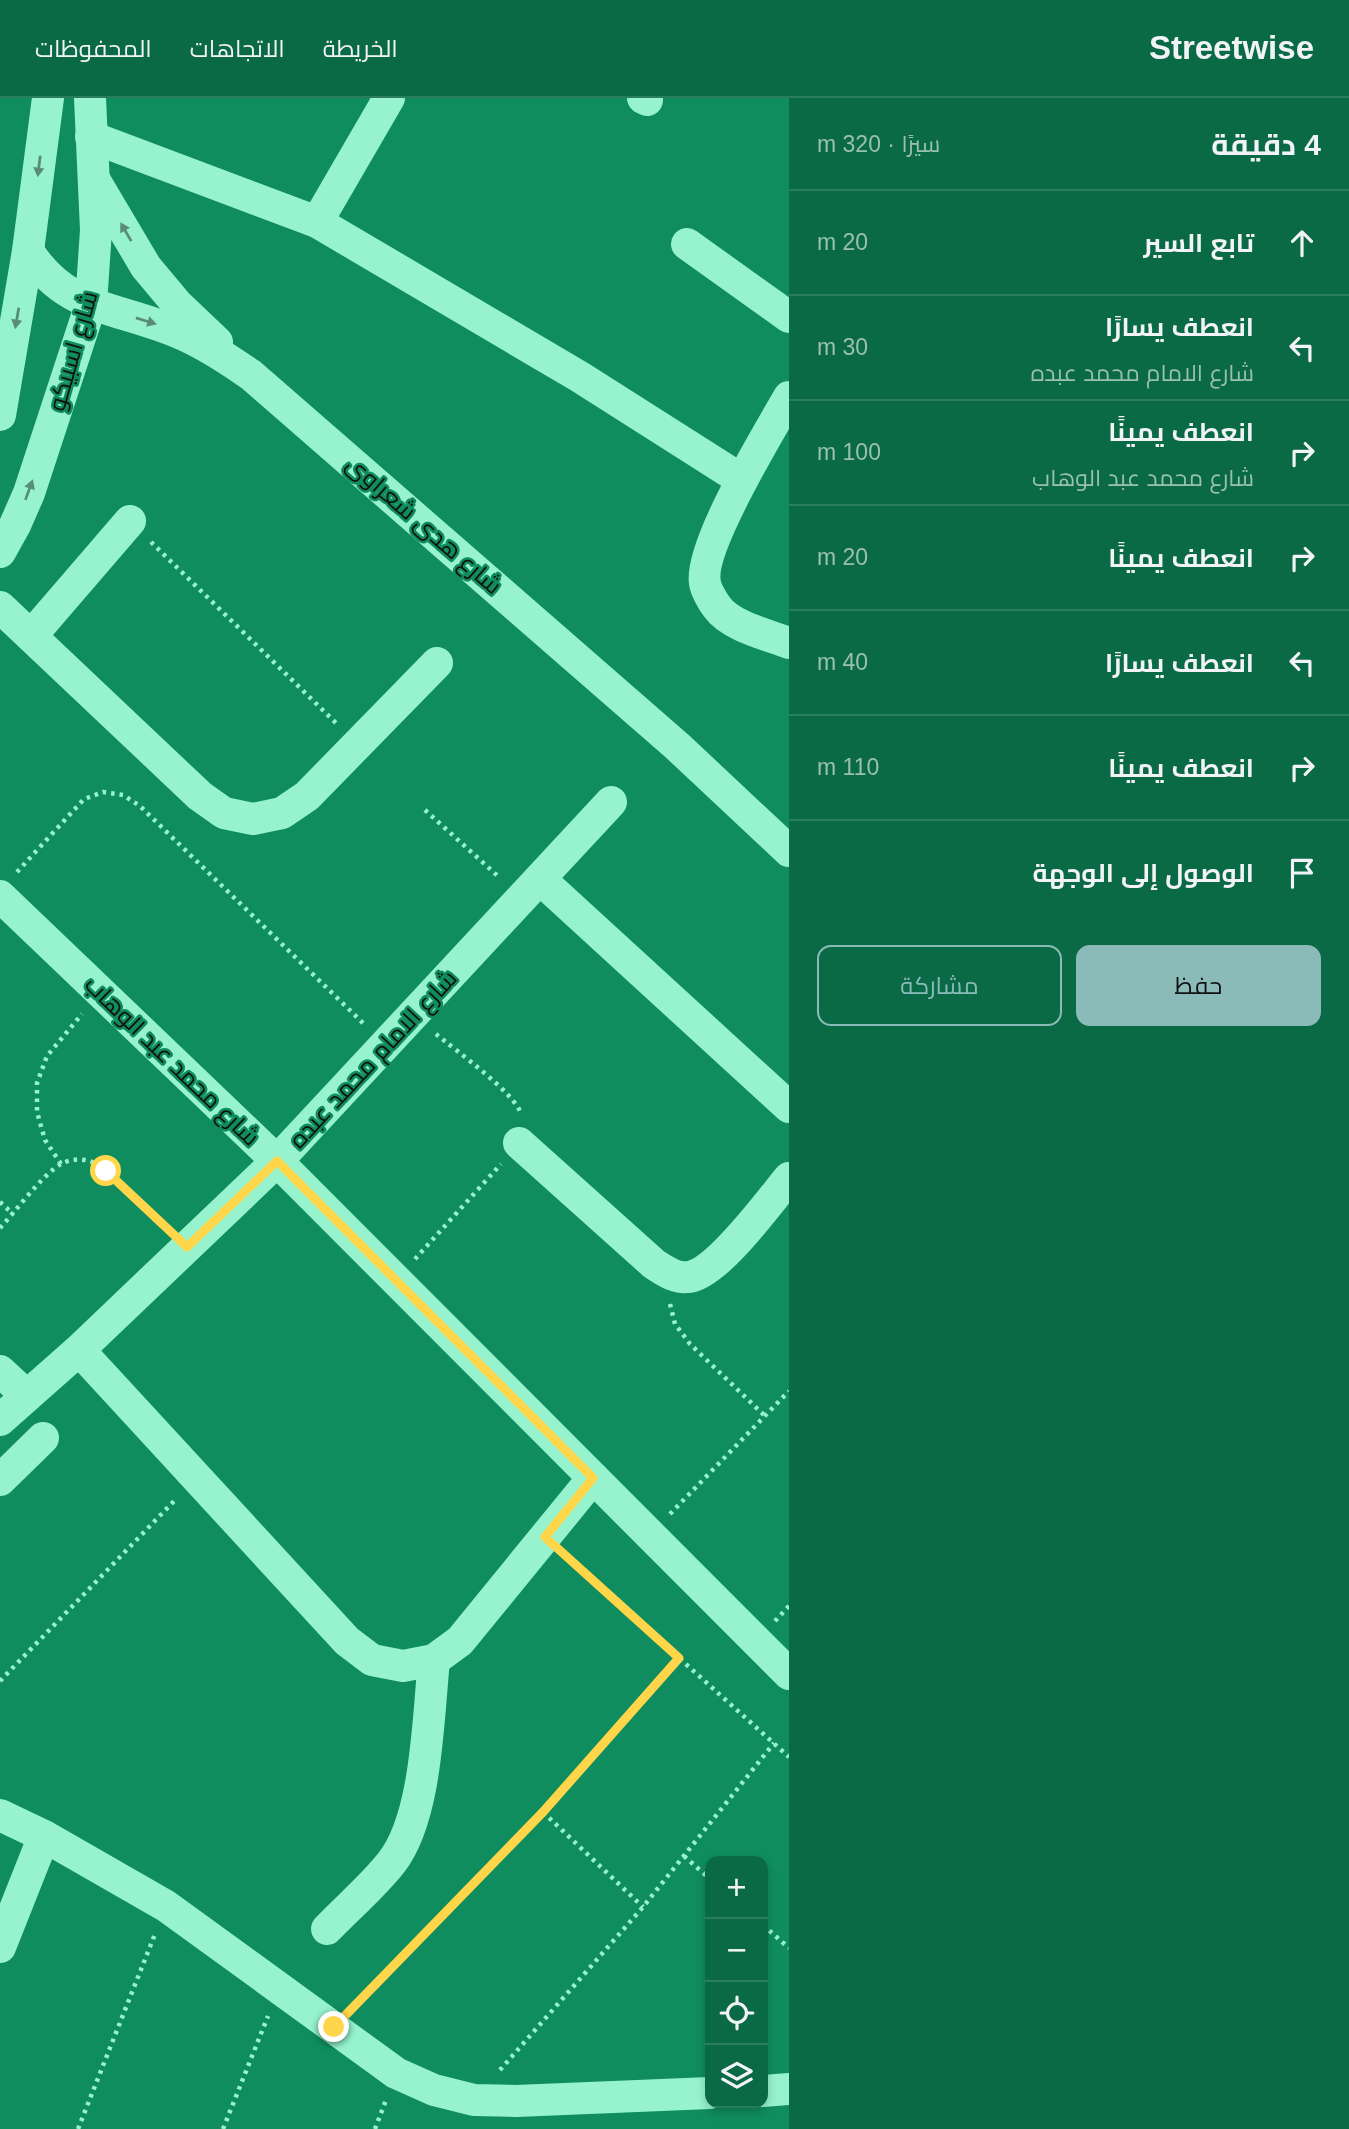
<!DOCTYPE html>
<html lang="ar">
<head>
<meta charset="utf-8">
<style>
	body { margin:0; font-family:Arial,Cairo,sans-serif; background:#146f4d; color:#f1f3f6; direction:rtl }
	.controls { position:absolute; right:21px; bottom:21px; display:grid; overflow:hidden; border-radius:14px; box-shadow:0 4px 10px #0003 }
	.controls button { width:63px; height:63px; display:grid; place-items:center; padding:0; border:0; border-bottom:2px solid #2b7d5f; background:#0b6a46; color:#f1f3f6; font:35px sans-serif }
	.stop { position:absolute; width:21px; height:21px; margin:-16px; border:5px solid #ffd54a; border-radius:50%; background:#fff }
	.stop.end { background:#ffd54a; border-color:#fff; box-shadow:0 2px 7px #0008 }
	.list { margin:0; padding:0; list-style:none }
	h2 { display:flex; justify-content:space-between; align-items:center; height:91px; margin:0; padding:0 28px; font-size:30px }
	h2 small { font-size:23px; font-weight:400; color:#9abfb3 }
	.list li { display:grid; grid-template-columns:46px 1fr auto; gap:21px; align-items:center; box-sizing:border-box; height:105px; padding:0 28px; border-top:2px solid #2b7d5f }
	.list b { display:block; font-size:26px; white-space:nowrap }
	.list p { margin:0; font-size:23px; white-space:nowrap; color:#9abfb3 }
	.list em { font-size:23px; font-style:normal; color:#9abfb3 }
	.actions { display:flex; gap:14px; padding:21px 28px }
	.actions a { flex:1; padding:16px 0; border:2px solid #8bbbb9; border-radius:14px; text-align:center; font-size:24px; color:#8bbbb9 }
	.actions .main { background:#8bbbb9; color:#111 }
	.icon { flex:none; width:38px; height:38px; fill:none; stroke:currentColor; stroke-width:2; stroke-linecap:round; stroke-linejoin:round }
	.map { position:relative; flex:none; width:789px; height:2031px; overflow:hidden; direction:ltr }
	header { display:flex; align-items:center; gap:42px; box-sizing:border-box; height:98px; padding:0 35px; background:#0b6a46; border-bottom:2px solid #2b7d5f }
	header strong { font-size:33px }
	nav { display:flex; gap:38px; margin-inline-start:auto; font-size:24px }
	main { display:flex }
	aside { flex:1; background:#0b6a46 }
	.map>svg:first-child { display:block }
</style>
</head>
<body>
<header>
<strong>Streetwise</strong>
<nav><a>الخريطة</a><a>الاتجاهات</a><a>المحفوظات</a></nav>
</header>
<main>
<aside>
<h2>4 دقيقة<small>سيرًا · 320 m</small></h2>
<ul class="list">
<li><svg class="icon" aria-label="ahead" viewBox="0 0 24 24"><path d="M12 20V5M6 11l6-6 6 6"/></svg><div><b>تابع السير</b></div><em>20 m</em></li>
<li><svg class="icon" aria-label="left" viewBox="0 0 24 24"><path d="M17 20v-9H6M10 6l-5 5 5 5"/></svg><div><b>انعطف يسارًا</b><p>شارع الامام محمد عبده</p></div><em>30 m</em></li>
<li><svg class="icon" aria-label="right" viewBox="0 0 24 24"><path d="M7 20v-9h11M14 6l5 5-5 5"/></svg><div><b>انعطف يمينًا</b><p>شارع محمد عبد الوهاب</p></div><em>100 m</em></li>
<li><svg class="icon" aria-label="right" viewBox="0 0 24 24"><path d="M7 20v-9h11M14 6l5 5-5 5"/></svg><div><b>انعطف يمينًا</b></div><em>20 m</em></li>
<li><svg class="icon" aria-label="left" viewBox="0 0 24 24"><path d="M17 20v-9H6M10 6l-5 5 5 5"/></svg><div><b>انعطف يسارًا</b></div><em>40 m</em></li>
<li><svg class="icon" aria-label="right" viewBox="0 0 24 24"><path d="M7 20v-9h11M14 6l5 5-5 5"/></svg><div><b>انعطف يمينًا</b></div><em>110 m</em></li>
<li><svg class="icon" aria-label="arrive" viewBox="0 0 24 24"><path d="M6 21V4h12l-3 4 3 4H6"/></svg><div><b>الوصول إلى الوجهة</b></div></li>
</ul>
<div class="actions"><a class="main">حفظ</a><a>مشاركة</a></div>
</aside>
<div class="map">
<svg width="789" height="2031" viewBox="0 0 789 2031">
	<rect width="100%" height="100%" fill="#0f8d5e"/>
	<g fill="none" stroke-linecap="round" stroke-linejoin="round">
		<g stroke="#96f3ce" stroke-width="4.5" stroke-dasharray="3.5 5" stroke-linecap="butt">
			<polyline points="151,444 337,626"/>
			<polyline points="425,712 500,780"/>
			<polyline points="17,774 84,701 103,694 123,697 140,708 365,927"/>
			<path d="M436,936C454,951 516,996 521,1016"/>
			<polyline points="61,1066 45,1042 37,1014 37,985 47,958 82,916"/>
			<polyline points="0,1104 13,1116"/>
			<path d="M0,1130C16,1113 42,1077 61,1066C70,1061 83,1060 92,1064C110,1071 150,1114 166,1129"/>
			<polyline points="415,1161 501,1066"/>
			<polyline points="670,1206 675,1226 690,1246 765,1318"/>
			<polyline points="670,1416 789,1293"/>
			<polyline points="566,1458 789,1659"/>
			<polyline points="775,1523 789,1508"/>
			<polyline points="0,1583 177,1400"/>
			<polyline points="543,1714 643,1809"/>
			<polyline points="684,1758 710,1781"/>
			<polyline points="763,1827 789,1850"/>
			<polyline points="355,1907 543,1714 679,1560"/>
			<polyline points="500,1972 643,1809 774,1645"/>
			<polyline points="78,2031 155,1836"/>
			<polyline points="223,2031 268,1918"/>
			<polyline points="375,2031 386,2002"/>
		</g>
		<g stroke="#96f3ce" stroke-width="32">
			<polyline points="643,0 647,2"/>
			<polyline points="91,39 317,124 580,279 742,382"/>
			<polyline points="95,83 146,169 177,206 217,244"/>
			<polyline points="317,124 389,0"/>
			<polyline points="687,146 789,219"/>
			<path d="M28,153C63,207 105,208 161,228C194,239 222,257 251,277L677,648L789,753"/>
			<path d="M789,299C769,334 698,450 705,485C706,492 713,504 717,509C730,528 768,537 789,545"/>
			<polyline points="0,317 28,153 48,0"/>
			<polyline points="0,454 15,427 29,395 91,206 96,132 90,0"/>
			<polyline points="0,509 200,698 224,715 253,721 282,715 307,698 437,565"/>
			<polyline points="31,538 130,423"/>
			<polyline points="540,781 789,1009"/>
			<polyline points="0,798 277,1063 789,1576"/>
			<path d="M519,1045L654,1166C665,1173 676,1181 689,1179C718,1175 769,1104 789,1080"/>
			<polyline points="79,1252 347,1543 372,1562 403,1568 434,1562 460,1543 593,1380"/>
			<polyline points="0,1273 27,1298"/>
			<polyline points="0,1322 79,1252 277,1063 611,704"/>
			<polyline points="0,1382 43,1340"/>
			<polyline points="0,1717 44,1738 166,1808 396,1975 434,1992 474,2002 516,2003 710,1995"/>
			<path d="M327,1831C348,1809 372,1789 391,1765C427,1720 428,1620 434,1562"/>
			<polyline points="0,1849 44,1738"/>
			<polyline points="763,1993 789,1991"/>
		</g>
	</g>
	<defs><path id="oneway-solid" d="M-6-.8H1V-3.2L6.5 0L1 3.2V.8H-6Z" transform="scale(1.75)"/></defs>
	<g fill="#5a8d79">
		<use href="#oneway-solid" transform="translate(39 68) rotate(97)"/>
		<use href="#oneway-solid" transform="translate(126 134) rotate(-120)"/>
		<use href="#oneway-solid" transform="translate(17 220) rotate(100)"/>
		<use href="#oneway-solid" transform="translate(146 223) rotate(17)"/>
		<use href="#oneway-solid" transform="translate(29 392) rotate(-70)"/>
	</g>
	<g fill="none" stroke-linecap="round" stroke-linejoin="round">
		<polyline stroke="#ffd54a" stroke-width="9" points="106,1073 187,1149 277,1063 593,1380 545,1439 679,1560 543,1714 334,1929"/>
	</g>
	<g text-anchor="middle" stroke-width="5" stroke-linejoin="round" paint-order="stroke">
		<g font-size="24" fill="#111" stroke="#0f8d5e">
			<text transform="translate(73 253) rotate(-74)" y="8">شارع اسبيكو</text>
			<text transform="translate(424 427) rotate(41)" y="8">شارع هدى شعراوى</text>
			<text transform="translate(373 961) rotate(-47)" y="8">شارع الامام محمد عبده</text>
			<text transform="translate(172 963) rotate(44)" y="8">شارع محمد عبد الوهاب</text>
		</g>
	</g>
</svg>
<div class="controls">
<button>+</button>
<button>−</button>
<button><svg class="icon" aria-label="locate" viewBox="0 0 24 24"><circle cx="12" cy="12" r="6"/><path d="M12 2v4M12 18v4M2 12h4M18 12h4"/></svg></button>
<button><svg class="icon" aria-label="layers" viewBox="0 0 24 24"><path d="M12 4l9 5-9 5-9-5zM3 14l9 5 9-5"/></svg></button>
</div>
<div class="stop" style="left:106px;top:1073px"></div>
<div class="stop end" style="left:334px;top:1929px"></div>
</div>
</main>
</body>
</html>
